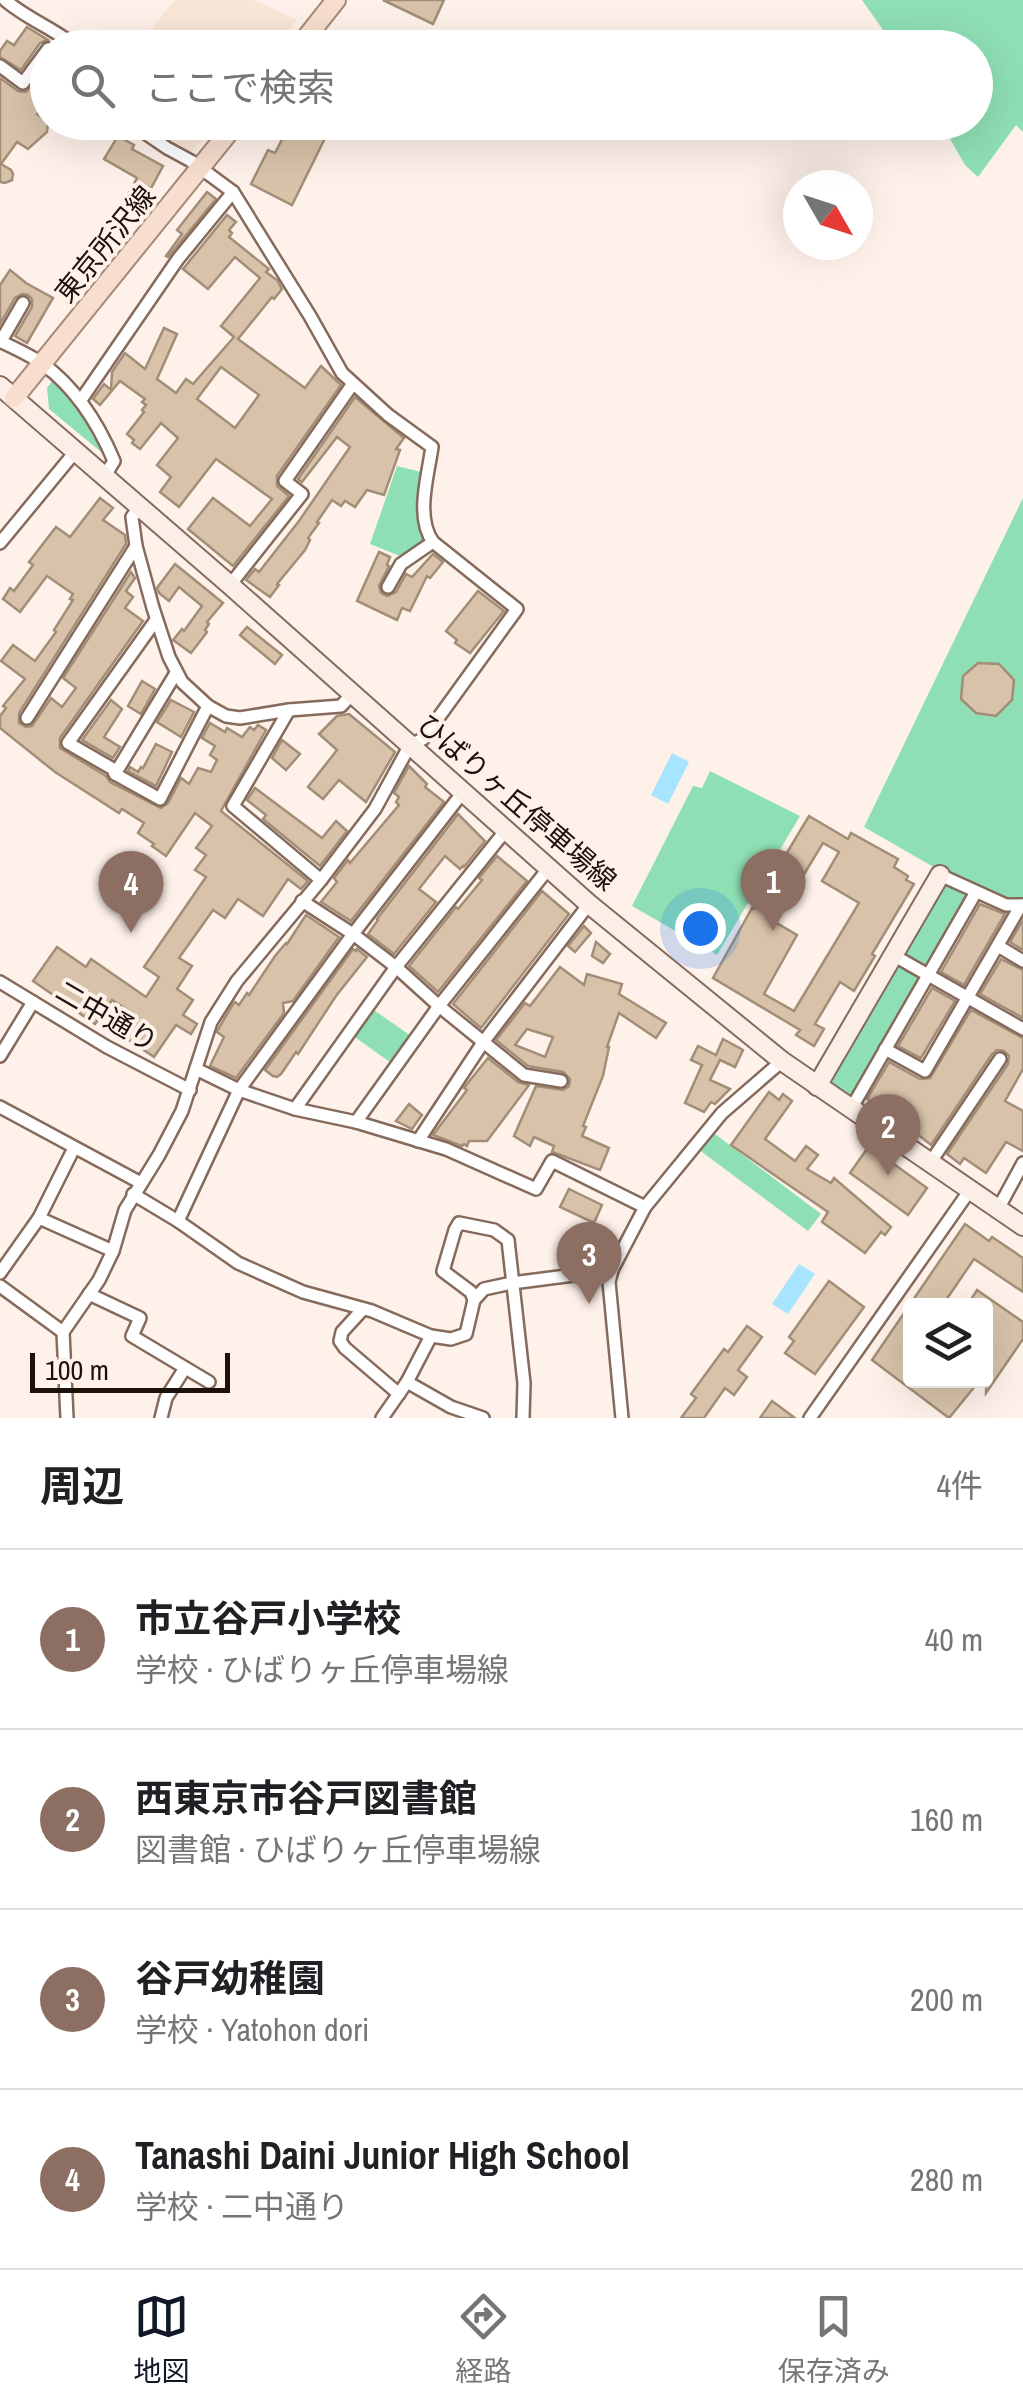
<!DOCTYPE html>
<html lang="ja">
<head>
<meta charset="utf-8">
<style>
	body { margin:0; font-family:"Archivo Narrow","Noto Sans JP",sans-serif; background:#f6f6f6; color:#202124 }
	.controls { position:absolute; right:30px; bottom:30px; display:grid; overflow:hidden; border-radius:10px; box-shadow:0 10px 40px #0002 }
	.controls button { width:90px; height:90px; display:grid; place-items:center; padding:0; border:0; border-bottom:2px solid #e0e0e0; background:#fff; color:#202124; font:50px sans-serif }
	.compass { position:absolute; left:783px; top:170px; width:90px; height:90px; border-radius:50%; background:#fff; box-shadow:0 10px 40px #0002; rotate:129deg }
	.scale { position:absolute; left:30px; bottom:25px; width:200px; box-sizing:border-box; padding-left:10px; border:5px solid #1c110c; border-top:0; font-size:28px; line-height:35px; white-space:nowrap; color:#1c110c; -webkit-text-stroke:8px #fef1ea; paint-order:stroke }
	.you { position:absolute; left:700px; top:928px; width:35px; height:35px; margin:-25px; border:8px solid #fff; border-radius:50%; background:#1a73e8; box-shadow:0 0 0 15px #1a73e833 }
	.badge { display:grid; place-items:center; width:65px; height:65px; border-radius:50%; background:#111827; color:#fff; font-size:32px; font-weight:700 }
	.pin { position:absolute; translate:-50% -82px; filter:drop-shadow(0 2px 5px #0008) }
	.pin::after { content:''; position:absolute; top:52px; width:35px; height:30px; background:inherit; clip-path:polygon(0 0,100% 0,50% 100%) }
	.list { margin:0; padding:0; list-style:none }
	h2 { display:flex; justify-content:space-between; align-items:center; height:130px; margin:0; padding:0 40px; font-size:42px }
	h2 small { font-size:32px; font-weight:400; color:#757577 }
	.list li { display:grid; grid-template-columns:65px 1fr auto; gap:30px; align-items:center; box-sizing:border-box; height:180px; padding:0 40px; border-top:2px solid #e0e0e0 }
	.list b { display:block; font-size:38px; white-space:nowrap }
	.list p { margin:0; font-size:32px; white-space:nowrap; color:#757577 }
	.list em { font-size:32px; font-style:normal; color:#757577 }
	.icon { flex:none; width:55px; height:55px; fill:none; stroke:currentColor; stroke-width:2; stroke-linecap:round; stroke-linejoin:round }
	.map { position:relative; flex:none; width:1023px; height:1418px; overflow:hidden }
	.search { position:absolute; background:#fff; box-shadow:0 10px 40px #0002; left:30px; right:30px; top:30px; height:110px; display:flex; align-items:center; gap:25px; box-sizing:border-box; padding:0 35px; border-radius:55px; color:#757577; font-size:38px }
	.sheet { height:850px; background:#fff }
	nav { display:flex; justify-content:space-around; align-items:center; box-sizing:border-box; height:140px; border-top:2px solid #e0e0e0; background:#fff; font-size:28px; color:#757577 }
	nav a { display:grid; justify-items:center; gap:5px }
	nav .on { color:#111827 }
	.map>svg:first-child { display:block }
</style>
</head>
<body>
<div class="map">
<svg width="1023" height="1418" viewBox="0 0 1023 1418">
	<rect width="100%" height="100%" fill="#fef1ea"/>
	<g fill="#f9e6d6">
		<polygon points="175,0 254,0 297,20 275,47 136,47"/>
		<polygon points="141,123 215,123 189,155"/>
	</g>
	<g fill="#8fdfb4">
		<polygon points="862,0 1023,0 1023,132 1016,125 978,177 965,165 941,123 976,122 976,48 895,47"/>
		<path d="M53,380C76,404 92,427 106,456L49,409L47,388Z"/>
		<polygon points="397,466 425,473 420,503 422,534 429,538 400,556 370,544"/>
		<polygon points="1023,498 1023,902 1006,901 937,869 864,827"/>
		<polygon points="710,771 800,816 717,955 632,906 693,786 702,788"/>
		<polygon points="932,870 976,892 851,1109 811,1081 815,1067"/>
		<polygon points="371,1008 414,1038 394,1065 352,1035"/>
		<polygon points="711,1131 821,1214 808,1231 698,1149"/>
	</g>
	<g fill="#a7e4fe">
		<polygon points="672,753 689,762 668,804 651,795"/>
		<polygon points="799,1264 815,1274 788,1314 772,1304"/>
	</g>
	<g fill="#d8c3aa" stroke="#a28e76" stroke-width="2.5" fill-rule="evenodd">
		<polygon points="383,0 444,0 433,24"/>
		<polygon points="27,27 48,40 40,43 21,70 0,57 0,51 7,41 14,45"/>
		<polygon points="48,66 48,101 37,114 48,122 47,132 28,149 17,142 1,164 11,170 13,174 12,180 5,183 0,182 0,78 18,91 26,92"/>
		<polygon points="291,122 333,122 292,205 251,184 268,150 275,153"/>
		<polygon points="118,136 134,145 132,149 163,166 137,214 122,206 137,178 104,159"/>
		<polygon points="207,192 216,199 168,257 166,256 182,234 177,230"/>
		<path d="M227,215L236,222L229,230L232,233L229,237L269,269L266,272L277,280L282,289L274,299L272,297L238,339L305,388L321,366L341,385L277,476V486L289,496L233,566L188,529L213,498L250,526L272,499L216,459L179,507L160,492L171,477L157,465L178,438L161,423L140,449L132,443L134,440L127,434L144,412L142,410L146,405L142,402L145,399L120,381L100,405L93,399L104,384L111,390L112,372L125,353L145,369L164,328L177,334L157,379L176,393L186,379L193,384L234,337L221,326L260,278L235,257L208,289L183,269ZM221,367L259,395L235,428L197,399Z"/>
		<polygon points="10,270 26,283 53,298 27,343 15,336 32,307 32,299 28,295 22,294 15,298 0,324 0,285"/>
		<polygon points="355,397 404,438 396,449 400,450 384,495 367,490 355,507 345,501 341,506 332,500 317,522 319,523 308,538 310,540 305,550 277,584 279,585 270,597 246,580 255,569 259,572 299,521 350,447 337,437 302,482 298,479"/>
		<polygon points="100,498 113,508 103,520 125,535 126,544 19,713 19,723 26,727 32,726 51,698 62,707 76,688 63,678 131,572 135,578 126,591 133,597 125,608 143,621 60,738 60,748 106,776 110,782 161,808 168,803 181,778 189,784 198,768 211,772 217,760 210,755 215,746 202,738 210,723 225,732 227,728 242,737 250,727 254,730 258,725 266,730 221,811 308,881 301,889 288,879 263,916 238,899 225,918 213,910 179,958 192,966 177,989 193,1000 183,1015 197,1024 191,1034 176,1025 154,1057 120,1034 134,1014 112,1000 95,1024 33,981 57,947 86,967 91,959 146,997 159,977 144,967 206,877 195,870 206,855 196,848 212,826 195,813 166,856 152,846 154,844 138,833 144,823 122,809 119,813 55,772 0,728 0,716 6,708 3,706 25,679 1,661 13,645 35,661 56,632 54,630 73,600 70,599 73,594 47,576 20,612 3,599 10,588 14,591 33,565 29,562 56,527 70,537"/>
		<polygon points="379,552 390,557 387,565 389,566 379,586 381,593 387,596 396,592 406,574 412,577 433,554 443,562 430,578 427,576 410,611 402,608 397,620 357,601"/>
		<polygon points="175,564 223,603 207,622 209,624 205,630 207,632 191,653 173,640 182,629 184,631 202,606 179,587 169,601 159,593 157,588"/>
		<polygon points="478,591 504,611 470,653 455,643 457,640 446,631"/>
		<polygon points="247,627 282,655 275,664 240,635"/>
		<polygon points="978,663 999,664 1014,680 1012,700 996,716 976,713 961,699 963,676"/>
		<polygon points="142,681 155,689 141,714 128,706"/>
		<polygon points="111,700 122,709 104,737 120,747 113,758 82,740"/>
		<polygon points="171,700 194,712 181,737 157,722"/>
		<polygon points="349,714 395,752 366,802 339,780 323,799 308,787 337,750 319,734 337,716"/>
		<polygon points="282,740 300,754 286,770 272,758"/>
		<polygon points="156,744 172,752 156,786 128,771 130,767 138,772 141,767 143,768"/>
		<polygon points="409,766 427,784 425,787 444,802 351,921 321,902 337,882 334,878 348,860 350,863 399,805 396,802 399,797 394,793"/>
		<polygon points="255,788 322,838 336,821 347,831 320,866 263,819 266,815 247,800"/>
		<polygon points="458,814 485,841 464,867 463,866 460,869 445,856 419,889 436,902 394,954 368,934 378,920 377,919"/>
		<path d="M809,816L848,839L851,833L898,859L894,867L908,876L906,880L914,884L872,954L875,956L854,991L840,982L815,1024L824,1029L814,1046L796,1035L800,1030L713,978L752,908L753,909ZM823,843L839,852L822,881L859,903L794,1011L764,994L797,935L775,922Z"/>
		<polygon points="497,856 527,881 438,992 409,966 456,907 458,909 482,880 479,878"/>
		<polygon points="542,891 569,914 481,1028 453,1004"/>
		<polygon points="980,904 1005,914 964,985 941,972"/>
		<polygon points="306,915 339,937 293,1001 283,1003 284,1013 236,1078 210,1066 224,1037 217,1032 220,1026 233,1004 235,1002 239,1005 247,993 249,995 275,956 286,943 287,944"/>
		<polygon points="1023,920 1023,950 1010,942"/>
		<polygon points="584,926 591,933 575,952 568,946"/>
		<polygon points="596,942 610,954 603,963 592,956"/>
		<polygon points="353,949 356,951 357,949 367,957 336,996 298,1054 296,1052 281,1074 277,1077 273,1076 265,1070"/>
		<polygon points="1001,959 1023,970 1023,1018 980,994"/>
		<path d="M560,967L584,985L587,974L622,984L619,994L666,1023L656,1038L619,1013L607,1047H609L603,1076L583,1126L586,1127L582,1136L609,1148L600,1170L552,1152L554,1146L534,1137L530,1146L514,1136L536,1086L563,1090L569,1086L570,1079L563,1072L528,1066L496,1040L525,1003L530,1006ZM527,1029L553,1037L545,1057L515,1045Z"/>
		<polygon points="932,988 955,1001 921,1058 898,1046"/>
		<polygon points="971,1010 1023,1038 1023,1069 1005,1101 1023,1111 1023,1151 1006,1142 986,1173 964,1158 960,1164 947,1154 1008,1064 1009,1056 1004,1051 997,1050 992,1054 931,1145 916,1133 918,1131 898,1117 896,1119 867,1099 889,1062 920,1079 930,1078"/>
		<polygon points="723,1039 743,1050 735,1067 720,1060 710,1080 730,1089 715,1104 711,1102 704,1112 685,1103 702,1065 691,1060 698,1046 716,1055"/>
		<polygon points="488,1058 518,1082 529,1085 487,1141 469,1141 467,1146 464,1144 462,1146 433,1135 467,1090 464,1088 467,1084"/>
		<polygon points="769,1092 779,1100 783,1094 792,1101 765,1139 795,1161 806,1146 818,1155 807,1169 831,1183 834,1178 891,1227 885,1235 881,1232 865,1253 822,1222 828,1212 731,1145"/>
		<polygon points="409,1104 422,1115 412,1129 396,1121"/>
		<polygon points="869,1146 927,1188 908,1215 850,1173"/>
		<polygon points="569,1189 602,1205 594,1223 560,1207"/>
		<polygon points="965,1224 989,1241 992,1237 1023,1258 1023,1292 974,1259 942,1306 910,1306 910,1380 980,1380 949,1418 872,1360"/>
		<polygon points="829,1281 864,1307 815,1374 785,1353 794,1341 789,1337"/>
		<polygon points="977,1290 1023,1322 1023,1339 986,1393 986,1306 967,1306"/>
		<polygon points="747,1326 762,1337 738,1370 747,1377 734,1395 725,1388 704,1418 681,1418 696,1398 691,1394 724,1349 728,1352"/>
		<polygon points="772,1401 795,1418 760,1418"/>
	</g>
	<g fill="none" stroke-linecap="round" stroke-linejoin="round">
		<g stroke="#866a5c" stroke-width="16">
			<g id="street">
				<path d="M5,0C27,19 55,29 78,48"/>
				<polyline points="0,66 23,83 48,49"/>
				<path d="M0,341C14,348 30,355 43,364C77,389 98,423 114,461L104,477"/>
				<polyline points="1,341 23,303"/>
				<polyline points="81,400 178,259 233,192"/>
				<polyline points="139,507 132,517 136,546 153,608 169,657 182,682 208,706 226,716 240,718 289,710 341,706 352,694"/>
				<polyline points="0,543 75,452"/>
				<polyline points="230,585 302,494 285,481 352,385"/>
				<polyline points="388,587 401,564 433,542"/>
				<polyline points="156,620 68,743 113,769 115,774 160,799 208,706"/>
				<polyline points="289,710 233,806 321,880"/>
				<polyline points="27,718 136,546"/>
				<polyline points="115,774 176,673"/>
				<polyline points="940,875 1006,905 1023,905"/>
				<polyline points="302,901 353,934 396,967 439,1006 524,1075 561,1081"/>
				<polyline points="998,946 1023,961"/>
				<polyline points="893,955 1023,1029"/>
				<polyline points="0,982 107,1047 190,1090"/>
				<polyline points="885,1049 925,1071 1021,905"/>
				<polyline points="0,1056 33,1002"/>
				<polyline points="196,1069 239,1090 295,1109 356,1122 446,1149 536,1189 552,1161 645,1207"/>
				<polyline points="0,1107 141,1183"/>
				<polyline points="295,1109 396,967 506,830"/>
				<polyline points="851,1109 976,892"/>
				<polyline points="356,1122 439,1006 548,869"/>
				<polyline points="418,1141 484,1041 589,904"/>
				<polyline points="930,1163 1000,1059"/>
				<polyline points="133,1194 178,1221 238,1263 303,1292 372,1311 431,1336 451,1339 466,1334 474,1300 484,1289 512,1283 612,1270"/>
				<polyline points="998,1209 1023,1163"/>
				<polyline points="39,1218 113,1251"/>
				<polyline points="178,1221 239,1090 353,934 463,792"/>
				<polyline points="0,1273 39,1218 74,1148"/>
				<polyline points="0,1286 63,1332"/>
				<polyline points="89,1294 140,1318 132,1336 209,1382"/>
				<polyline points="474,1300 471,1292 443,1271 455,1230 459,1223 494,1230 508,1240 524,1383 523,1418"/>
				<polyline points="363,1309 342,1332 340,1341 345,1348 399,1394"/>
				<polyline points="407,1382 451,1407 483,1418"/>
				<path d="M67,1418L63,1332L99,1280L113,1251L125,1210L159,1155L182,1111L211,1022L237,981L321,880L375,809L410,745L423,739L517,609L433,542C415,517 428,476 432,447L388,415L342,373L310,316L233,192L191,161L167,148L129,122"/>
				<polyline points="161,1418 166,1398 185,1368"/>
				<polyline points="382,1418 407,1382 431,1336"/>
				<polyline points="622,1418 609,1282 612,1270 645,1207 722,1113 782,1061"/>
				<polyline points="810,1418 970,1190"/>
			</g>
		</g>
		<g stroke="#866a5c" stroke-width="22">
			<g id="secondary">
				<polyline points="0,386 230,585 589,904 782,1061 1023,1226"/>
				<polyline points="817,1086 940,875"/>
			</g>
		</g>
		<g stroke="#a78875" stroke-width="22">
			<g id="primary">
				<polyline points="298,48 336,0"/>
				<polyline points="14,398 237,122"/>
			</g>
		</g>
		<use href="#street" stroke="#fff" stroke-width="11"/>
		<use href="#secondary" stroke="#fbeee6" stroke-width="18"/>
		<use href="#primary" stroke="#f7dece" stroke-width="18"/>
	</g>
	<g text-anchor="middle" stroke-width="8" stroke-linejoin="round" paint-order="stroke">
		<g font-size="28" fill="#1c110c" stroke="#fef1ea">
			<text transform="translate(105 244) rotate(-51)" y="10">東京所沢線</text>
			<text transform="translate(517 802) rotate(41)" y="10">ひばりヶ丘停車場線</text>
			<text transform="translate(107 1016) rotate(30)" y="10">二中通り</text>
		</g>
	</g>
</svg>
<div class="controls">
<button><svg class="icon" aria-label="layers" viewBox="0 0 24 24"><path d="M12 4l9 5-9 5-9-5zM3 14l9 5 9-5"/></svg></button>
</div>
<svg class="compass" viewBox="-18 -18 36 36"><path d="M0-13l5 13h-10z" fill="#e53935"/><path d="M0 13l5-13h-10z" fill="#757577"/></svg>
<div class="scale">100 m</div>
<div class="you"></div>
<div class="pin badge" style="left:773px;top:931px;background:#8d6e63">1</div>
<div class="pin badge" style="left:888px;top:1176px;background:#8d6e63">2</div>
<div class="pin badge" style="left:589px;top:1304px;background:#8d6e63">3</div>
<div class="pin badge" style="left:131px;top:933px;background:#8d6e63">4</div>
<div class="search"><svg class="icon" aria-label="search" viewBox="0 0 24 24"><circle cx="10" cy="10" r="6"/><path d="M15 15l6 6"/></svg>ここで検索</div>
</div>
<section class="sheet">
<h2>周辺<small>4件</small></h2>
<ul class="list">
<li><span class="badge" style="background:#8d6e63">1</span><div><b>市立谷戸小学校</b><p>学校 · ひばりヶ丘停車場線</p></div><em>40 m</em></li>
<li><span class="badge" style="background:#8d6e63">2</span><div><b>西東京市谷戸図書館</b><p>図書館 · ひばりヶ丘停車場線</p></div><em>160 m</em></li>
<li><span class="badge" style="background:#8d6e63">3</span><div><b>谷戸幼稚園</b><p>学校 · Yatohon dori</p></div><em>200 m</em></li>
<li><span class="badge" style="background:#8d6e63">4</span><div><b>Tanashi Daini Junior High School</b><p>学校 · 二中通り</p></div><em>280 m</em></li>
</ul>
</section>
<nav>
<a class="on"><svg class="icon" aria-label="map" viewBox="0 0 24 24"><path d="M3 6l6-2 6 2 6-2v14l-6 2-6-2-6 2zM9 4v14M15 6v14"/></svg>地図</a>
<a><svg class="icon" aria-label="directions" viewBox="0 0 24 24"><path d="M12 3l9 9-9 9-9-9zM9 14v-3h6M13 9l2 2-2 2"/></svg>経路</a>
<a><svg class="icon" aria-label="saved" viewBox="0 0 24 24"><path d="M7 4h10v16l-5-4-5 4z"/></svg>保存済み</a>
</nav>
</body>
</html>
